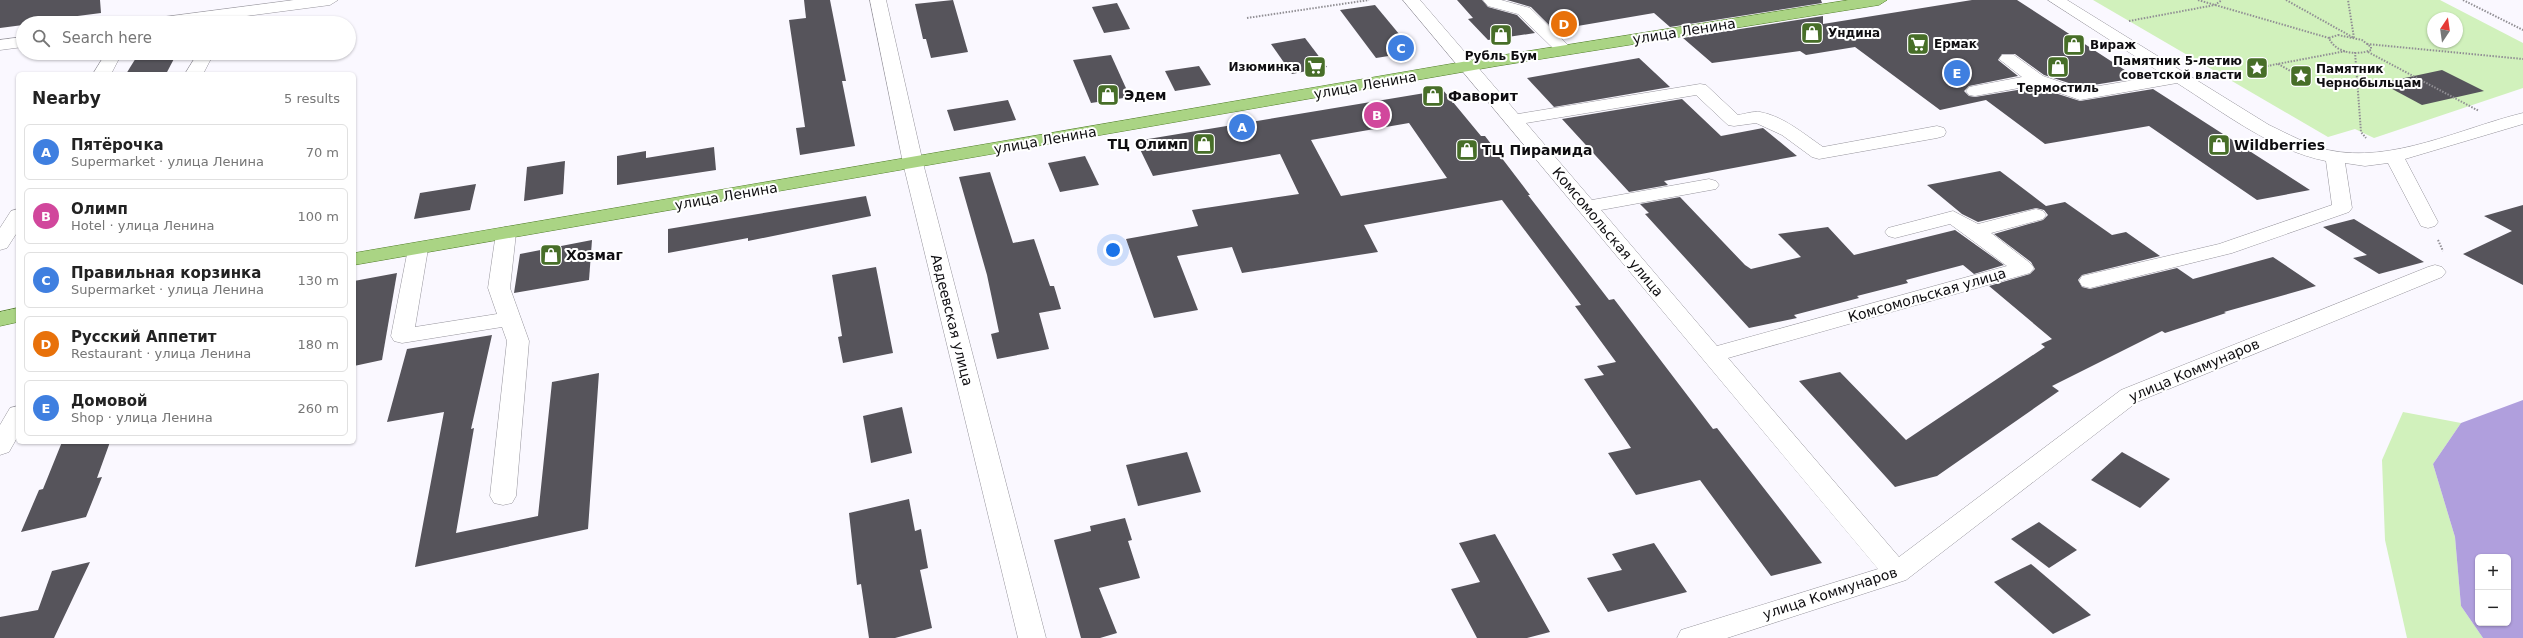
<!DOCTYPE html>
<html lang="en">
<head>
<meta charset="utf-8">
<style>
	body { margin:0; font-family:"DejaVu Sans",sans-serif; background:#f6f6f6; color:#222 }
	.controls { position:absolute; right:12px; bottom:12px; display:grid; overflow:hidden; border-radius:6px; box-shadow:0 1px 3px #0004 }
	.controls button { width:36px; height:36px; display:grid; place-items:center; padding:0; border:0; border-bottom:1px solid #e0e0e0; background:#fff; color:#222; font:20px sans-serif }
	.compass { position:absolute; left:2427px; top:12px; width:36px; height:36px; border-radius:50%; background:#fff; box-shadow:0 1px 3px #0004; rotate:13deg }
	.you { position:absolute; left:1113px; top:250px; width:14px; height:14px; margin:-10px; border:3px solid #fff; border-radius:50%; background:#1a73e8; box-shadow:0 0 0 6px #1a73e833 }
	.badge { display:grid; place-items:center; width:26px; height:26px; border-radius:50%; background:#476e28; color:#fff; font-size:13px; font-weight:700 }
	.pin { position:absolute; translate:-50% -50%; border:2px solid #fff; box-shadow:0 1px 4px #0006 }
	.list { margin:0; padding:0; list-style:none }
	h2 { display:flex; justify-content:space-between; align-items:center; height:52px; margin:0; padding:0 16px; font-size:17px }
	h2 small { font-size:13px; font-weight:400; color:#767676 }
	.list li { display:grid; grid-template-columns:26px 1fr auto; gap:12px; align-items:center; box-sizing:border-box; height:56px; margin:0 8px 8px; padding:0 8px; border:1px solid #e0e0e0; border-radius:6px }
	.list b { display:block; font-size:15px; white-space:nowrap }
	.list p { margin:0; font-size:13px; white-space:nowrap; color:#767676 }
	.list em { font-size:13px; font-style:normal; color:#767676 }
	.icon { flex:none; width:22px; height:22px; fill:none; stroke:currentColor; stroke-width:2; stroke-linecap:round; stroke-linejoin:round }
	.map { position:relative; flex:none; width:2523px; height:638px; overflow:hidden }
	.search { position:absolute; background:#fff; box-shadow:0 1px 3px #0004; left:16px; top:16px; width:340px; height:44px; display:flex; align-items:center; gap:10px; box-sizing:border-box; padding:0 14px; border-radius:22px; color:#767676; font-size:15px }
	.panel { position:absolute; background:#fff; box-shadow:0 1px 3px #0004; left:16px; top:72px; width:340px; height:372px; border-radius:6px }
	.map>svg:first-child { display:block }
</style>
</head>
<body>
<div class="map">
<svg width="2523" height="638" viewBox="0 0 2523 638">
	<rect width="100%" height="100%" fill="#faf8ff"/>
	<g fill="#d1f1bc" fill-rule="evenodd">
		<path d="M2093,0H2440L2523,43V88L2374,138L2355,129L2328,137ZM2433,18H2457V42H2433Z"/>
		<polygon points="2403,412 2461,423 2433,464 2455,537 2461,606 2483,638 2407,638 2385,540 2382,460"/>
	</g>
	<path fill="#b09fdd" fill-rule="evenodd" d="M2523,400V638H2483L2461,606L2455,537L2433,464L2461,423ZM2478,557H2508V623H2478Z"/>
	<g fill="#56545b" fill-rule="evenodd">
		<polygon points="0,0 100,0 101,13 23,23 23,25 0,28"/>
		<polygon points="804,0 830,0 846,81 842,81 855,146 800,155 796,128 805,127 789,20 806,18"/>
		<polygon points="953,0 968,52 931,58 926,39 923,39 915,4"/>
		<polygon points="1457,0 1482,0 1488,7 1517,15 1535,33 1488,40 1468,19 1473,18"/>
		<polygon points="1507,0 1821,0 1822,3 1670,27 1654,13 1554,30 1531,7"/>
		<polygon points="1972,0 2017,0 2137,78 2081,87 2044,75 2015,54 2002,54 1998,60 2018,76 1969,86 1964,91 1969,96 1975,97 2036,87 2080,101 2153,89 2310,190 2257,200 2149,126 2045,144 1986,100 1940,110 1855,47 1806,55 1800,51 1712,63 1683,38 1823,16 1823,24"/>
		<polygon points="1117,3 1130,29 1104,33 1092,7"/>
		<polygon points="1375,5 1414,52 1376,58 1340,10"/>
		<polygon points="1305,38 1327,67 1292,74 1271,44"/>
		<polygon points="139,53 177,53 166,74 126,74"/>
		<polygon points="1111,55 1130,97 1091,103 1073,60"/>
		<polygon points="1639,58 1670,87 1554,107 1527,78"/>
		<polygon points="1199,66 1211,85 1175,91 1165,71"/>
		<polygon points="2442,70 2484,91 2422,105 2381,83"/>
		<path d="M1443,90L1481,136H1485L1530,195H1528L1609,300L1614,299L1713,429L1717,428L1822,563L1771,576L1700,480L1636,495L1608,453L1631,448L1584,379L1604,375L1597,366L1616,362L1575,306L1581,305L1502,200L1364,225L1378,252L1242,273L1232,247L1177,256L1198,310L1154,318L1126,239L1198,226L1192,210L1299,194L1280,154L1153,176L1136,141ZM1409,123L1447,178L1341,196L1311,140Z"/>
		<polygon points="1682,99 1721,136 1763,128 1797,156 1664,181 1668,185 1629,192 1562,119"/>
		<polygon points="1008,100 1016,120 954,131 947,110"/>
		<polygon points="714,147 716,170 617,185 617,156 646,151 646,158"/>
		<polygon points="1085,156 1099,185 1060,192 1048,163"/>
		<polygon points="565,161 563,194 524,201 527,167"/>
		<polygon points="2000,171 2046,206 2065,202 2112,235 2126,232 2160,256 2082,275 2078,280 2082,287 2090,289 2177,268 2193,279 2273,257 2316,286 2224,312 2226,313 2165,333 2162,331 2052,386 2059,391 1937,476 1895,487 1799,381 1840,372 1906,440 2045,347 2041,344 2052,339 1989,286 2030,274 2035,269 2031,262 1994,234 2043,220 2048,215 2044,210 2036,208 1978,222 1962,214 1927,185"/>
		<polygon points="990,172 1013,243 1034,239 1050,286 1054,286 1061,309 1039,313 1049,349 997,359 991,334 999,332 987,275 959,177"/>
		<polygon points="476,184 470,210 414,219 420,193"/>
		<polygon points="866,196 871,216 748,241 748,238 668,253 668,229"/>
		<polygon points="1680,197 1745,265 1751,269 1801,257 1778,234 1828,227 1854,255 1955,230 2004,265 1974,274 1963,265 1906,280 1908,283 1857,296 1859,298 1794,315 1797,318 1749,328 1645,214 1649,213 1640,204"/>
		<polygon points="2523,205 2523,285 2463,254 2512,231 2484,216"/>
		<polygon points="2354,219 2424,262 2379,274 2353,258 2367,255 2323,227"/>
		<polygon points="592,240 589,280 514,293 520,254"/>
		<polygon points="876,267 893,353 843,363 838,337 842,336 832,275"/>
		<polygon points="397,273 382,360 354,366 354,281"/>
		<polygon points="492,335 471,429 474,428 456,533 538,516 552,382 599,373 588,529 415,567 444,412 387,422 407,349"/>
		<polygon points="902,407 912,453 871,463 863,416"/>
		<polygon points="62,442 110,442 97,478 102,477 86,517 21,532 39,490 43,489"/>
		<polygon points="1187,452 1201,492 1138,506 1126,465"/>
		<polygon points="2122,452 2170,479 2140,508 2091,480"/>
		<polygon points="909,499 915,531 921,529 928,568 920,570 932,628 895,638 869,638 861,584 857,585 849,513"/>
		<polygon points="1125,518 1132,540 1128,541 1140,578 1099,588 1117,633 1100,638 1081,638 1054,540 1091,531 1090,526"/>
		<polygon points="2039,522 2077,550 2049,568 2011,539"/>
		<polygon points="1495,534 1550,632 1527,638 1477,638 1451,589 1480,582 1459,543"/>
		<polygon points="1654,543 1687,592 1608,612 1587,578 1622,570 1612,554"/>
		<polygon points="90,562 54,638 0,638 0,617 38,610 52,571"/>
		<polygon points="2031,564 2091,615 2053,634 1994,582"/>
	</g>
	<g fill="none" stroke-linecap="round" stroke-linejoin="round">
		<g stroke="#96949c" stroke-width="1">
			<g id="minor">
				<polygon points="294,0 338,0 330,5 193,23 148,23 156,18"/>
				<polygon points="870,0 886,0 923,163 1046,638 1018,638 903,163"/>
				<path d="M1403,0H1420L1518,114L1700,84L1706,85L1738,115C1745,114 1753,111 1760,112C1783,116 1804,134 1823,147L1937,126L1944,128L1946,132L1944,136L1937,138L1819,159L1812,157L1782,135L1756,123L1734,126L1728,125L1696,95L1526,123L1592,200L1709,179L1716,181L1719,185L1716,189L1601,210L1717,346L2007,266L1950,224L1895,238L1888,236L1885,232L1888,228L1953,211L1978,224L2036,209L2043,211L2046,215L2043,219L1991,233L2030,263L2034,268L2030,273L1728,358L1899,557L2121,390L2428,267L2435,265L2442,267L2446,272L2442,277L2137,402L1906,580L1727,638H1677L1681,630L1878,569Z"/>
				<polygon points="1483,0 1501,0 1530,8 1573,50 1571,54 1559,54 1518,14 1488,6"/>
				<path d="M2048,0H2067L2269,125C2288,134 2308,145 2328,150C2392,164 2461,128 2523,113V124L2405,159L2438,222L2435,226L2428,228L2421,226L2388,163L2365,166L2345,163L2352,208L2349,212L2232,253L2090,288L2082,286L2079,281L2082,276L2219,244L2332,205L2326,161C2271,150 2223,112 2177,83L2080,100L2036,85L1975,96L1969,95L1966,91L1969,87L2022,77L1999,59L2002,55H2014L2043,76L2081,89L2164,75Z"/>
				<polygon points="23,37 23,47 0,50 0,40"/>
				<polygon points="106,53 122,53 111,74 93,74"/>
				<polygon points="198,53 214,53 203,74 185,74"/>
				<polygon points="18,209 18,231 7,248 0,250 0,228 11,211"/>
				<polygon points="506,227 513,229 516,233 510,288 529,341 516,496 512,503 503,505 494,503 490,496 507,341 502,327 402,343 394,341 391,336 408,249 411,245 418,243 425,245 428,249 415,327 497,314 488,288 496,233 499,229"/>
				<polygon points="18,406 18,436 9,452 0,455 0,425 10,408"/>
			</g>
		</g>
		<g stroke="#4f7c26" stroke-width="1">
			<g id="major">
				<polygon points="1849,0 1887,0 1879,5 1497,66 354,265 354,253 1497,56"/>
				<polygon points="18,308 18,322 0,326 0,312"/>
			</g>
		</g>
		<g stroke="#918f94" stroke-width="2" stroke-dasharray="1.5 1.5" stroke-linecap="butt">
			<polyline points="2198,0 2329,38"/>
			<polyline points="2286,0 2354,38 2348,0"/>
			<polyline points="2463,0 2523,30"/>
			<polyline points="1247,18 1369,0"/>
			<polyline points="2129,21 2215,5 2222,0"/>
			<path d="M2338,35L2362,40L2371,47V50C2357,56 2335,53 2329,38Z"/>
			<polyline points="2367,44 2523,59"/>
			<polyline points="2355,52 2361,132 2366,138"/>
			<polyline points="2368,52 2479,111"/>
			<polyline points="2278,64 2296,74"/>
			<polyline points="2267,66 2346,51"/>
			<polyline points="2438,240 2443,251"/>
		</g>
		<use href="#minor" fill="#fff" fill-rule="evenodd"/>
		<use href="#major" fill="#aad484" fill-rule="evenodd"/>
	</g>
	<defs>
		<g id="shop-square" transform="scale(1.15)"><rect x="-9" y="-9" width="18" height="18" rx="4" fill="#476e28" stroke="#fff"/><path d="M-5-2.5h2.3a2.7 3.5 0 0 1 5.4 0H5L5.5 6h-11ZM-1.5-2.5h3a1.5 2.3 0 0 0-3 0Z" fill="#fff"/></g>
		<g id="supermarket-square" transform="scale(1.15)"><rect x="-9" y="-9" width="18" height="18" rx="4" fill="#476e28" stroke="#fff"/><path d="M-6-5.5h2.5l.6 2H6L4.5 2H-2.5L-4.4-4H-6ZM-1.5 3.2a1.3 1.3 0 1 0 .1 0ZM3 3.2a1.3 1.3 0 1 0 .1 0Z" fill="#fff"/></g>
		<g id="sight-square" transform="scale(1.15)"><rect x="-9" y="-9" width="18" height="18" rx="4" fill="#476e28" stroke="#fff"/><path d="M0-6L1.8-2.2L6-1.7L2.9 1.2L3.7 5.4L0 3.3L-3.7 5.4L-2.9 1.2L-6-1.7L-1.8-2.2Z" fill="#fff"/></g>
	</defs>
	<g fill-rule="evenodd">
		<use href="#shop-square" x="1812" y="33"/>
		<use href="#shop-square" x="1501" y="35"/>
		<use href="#supermarket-square" x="1918" y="44"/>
		<use href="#shop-square" x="2074" y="45"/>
		<use href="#supermarket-square" x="1315" y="67"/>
		<use href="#shop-square" x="2058" y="67"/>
		<use href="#sight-square" x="2257" y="68"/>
		<use href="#sight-square" x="2301" y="76"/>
		<use href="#shop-square" x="1108" y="95"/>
		<use href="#shop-square" x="1433" y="96"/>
		<use href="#shop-square" x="1204" y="144"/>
		<use href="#shop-square" x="2219" y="145"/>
		<use href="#shop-square" x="1467" y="150"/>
		<use href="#shop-square" x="551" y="255"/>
	</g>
	<g text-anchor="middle" stroke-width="4" stroke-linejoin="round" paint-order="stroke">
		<g font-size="12" font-weight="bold" fill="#0f0e11" stroke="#fff" text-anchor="start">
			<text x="1828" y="37">Ундина</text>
			<text x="1934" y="48">Ермак</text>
			<text x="2090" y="49">Вираж</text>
			<text x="1501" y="60" text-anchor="middle">Рубль Бум</text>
			<text x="2242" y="65" text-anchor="end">Памятник 5-летию<tspan x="2242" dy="14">советской власти</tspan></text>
			<text x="1300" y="71" text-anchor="end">Изюминка</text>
			<text x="2316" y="73">Памятник<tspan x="2316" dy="14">Чернобыльцам</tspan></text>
			<text x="2058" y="92" text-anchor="middle">Термостиль</text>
		</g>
		<g font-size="14" fill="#0f0e11" stroke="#fff">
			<text transform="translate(1684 31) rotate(-9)" y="5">улица Ленина</text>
			<text transform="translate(1365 85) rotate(-10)" y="5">улица Ленина</text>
			<text transform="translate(1045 140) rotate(-10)" y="5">улица Ленина</text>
			<text transform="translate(726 196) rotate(-10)" y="5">улица Ленина</text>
			<text transform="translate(1608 232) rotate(50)" y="5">Комсомольская улица</text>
			<text transform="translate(1927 295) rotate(-16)" y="5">Комсомольская улица</text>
			<text transform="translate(952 320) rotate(76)" y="5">Авдеевская улица</text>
			<text transform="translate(2194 370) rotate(-23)" y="5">улица Коммунаров</text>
			<text transform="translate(1830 593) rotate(-18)" y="5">улица Коммунаров</text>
		</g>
		<g font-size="14" font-weight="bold" fill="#0f0e11" stroke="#fff" text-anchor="start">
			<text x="1124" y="100">Эдем</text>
			<text x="1448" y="101">Фаворит</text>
			<text x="1188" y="149" text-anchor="end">ТЦ Олимп</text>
			<text x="2234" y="150">Wildberries</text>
			<text x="1482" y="155">ТЦ Пирамида</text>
			<text x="566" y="260">Хозмаг</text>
		</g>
	</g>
</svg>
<div class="controls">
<button>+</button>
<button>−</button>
</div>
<svg class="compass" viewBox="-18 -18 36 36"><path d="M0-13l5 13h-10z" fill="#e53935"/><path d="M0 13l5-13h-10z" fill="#767676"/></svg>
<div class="you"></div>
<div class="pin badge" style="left:1242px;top:127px;background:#3f7fe0">A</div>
<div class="pin badge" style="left:1377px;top:115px;background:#d1479c">B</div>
<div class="pin badge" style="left:1401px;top:48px;background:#3f7fe0">C</div>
<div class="pin badge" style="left:1564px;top:24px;background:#e8710a">D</div>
<div class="pin badge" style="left:1957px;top:73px;background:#3f7fe0">E</div>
<div class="search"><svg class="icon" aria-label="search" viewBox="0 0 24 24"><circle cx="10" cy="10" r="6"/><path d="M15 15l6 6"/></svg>Search here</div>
<section class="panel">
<h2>Nearby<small>5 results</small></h2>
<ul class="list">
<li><span class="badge" style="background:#3f7fe0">A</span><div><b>Пятёрочка</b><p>Supermarket · улица Ленина</p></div><em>70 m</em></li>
<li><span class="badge" style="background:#d1479c">B</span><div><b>Олимп</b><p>Hotel · улица Ленина</p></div><em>100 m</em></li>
<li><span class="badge" style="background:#3f7fe0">C</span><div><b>Правильная корзинка</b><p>Supermarket · улица Ленина</p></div><em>130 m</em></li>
<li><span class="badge" style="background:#e8710a">D</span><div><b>Русский Аппетит</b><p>Restaurant · улица Ленина</p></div><em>180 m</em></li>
<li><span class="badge" style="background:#3f7fe0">E</span><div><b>Домовой</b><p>Shop · улица Ленина</p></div><em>260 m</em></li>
</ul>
</section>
</div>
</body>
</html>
